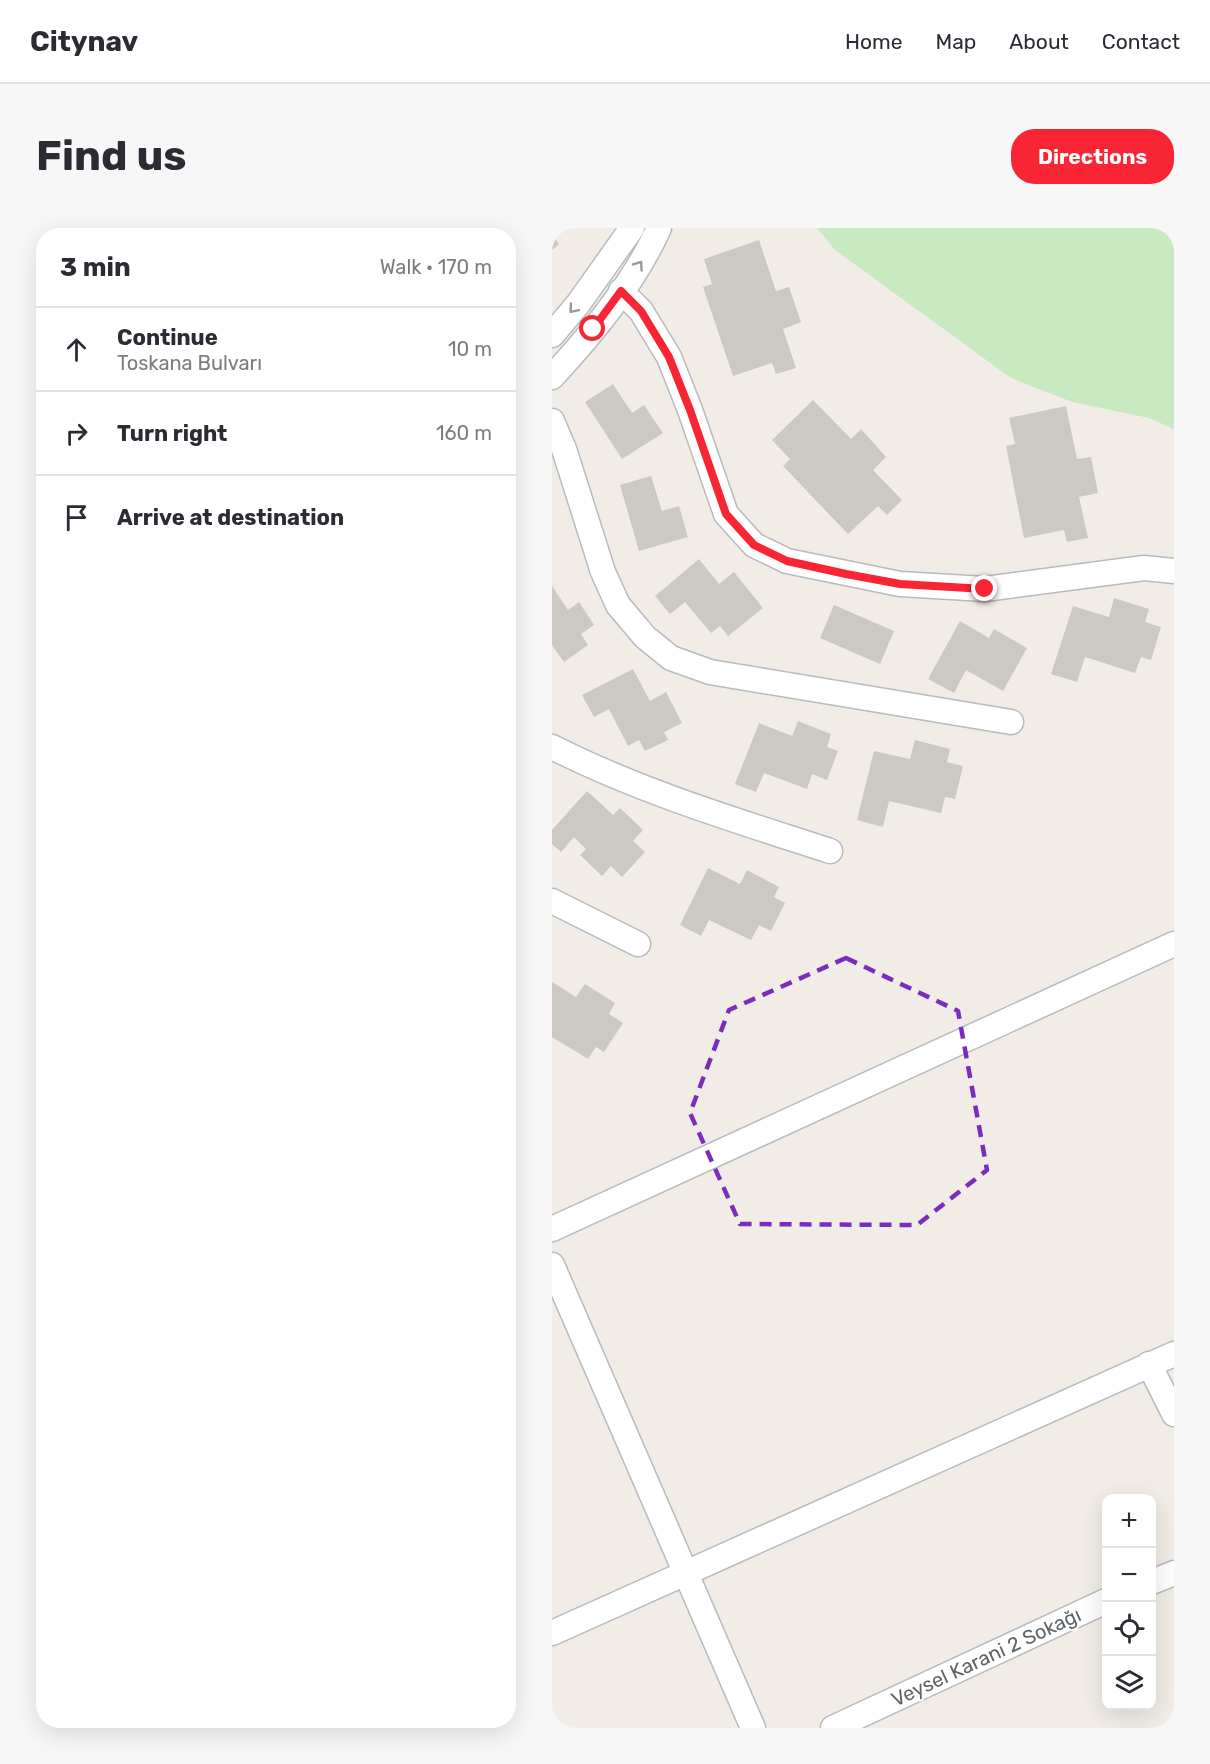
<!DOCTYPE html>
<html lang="en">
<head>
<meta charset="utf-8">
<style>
	body { margin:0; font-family:Rubik,sans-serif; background:#f7f7f7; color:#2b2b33 }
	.controls { position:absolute; right:18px; bottom:18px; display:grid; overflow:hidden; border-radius:12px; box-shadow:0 6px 24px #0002 }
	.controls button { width:54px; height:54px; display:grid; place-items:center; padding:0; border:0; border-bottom:2px solid #e1e1e2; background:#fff; color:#2b2b33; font:30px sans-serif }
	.stop { position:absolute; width:18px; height:18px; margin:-14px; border:4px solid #f82534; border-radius:50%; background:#fff }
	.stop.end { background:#f82534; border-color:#fff; box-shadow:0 2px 6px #0008 }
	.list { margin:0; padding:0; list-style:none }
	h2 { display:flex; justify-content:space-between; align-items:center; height:78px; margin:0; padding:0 24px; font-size:26px }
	h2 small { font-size:20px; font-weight:400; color:#7c7c81 }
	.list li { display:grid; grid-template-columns:39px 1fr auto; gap:18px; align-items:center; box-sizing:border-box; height:84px; padding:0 24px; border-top:2px solid #e1e1e2 }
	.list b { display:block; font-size:22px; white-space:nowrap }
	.list p { margin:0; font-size:20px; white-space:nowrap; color:#7c7c81 }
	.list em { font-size:20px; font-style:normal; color:#7c7c81 }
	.icon { flex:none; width:33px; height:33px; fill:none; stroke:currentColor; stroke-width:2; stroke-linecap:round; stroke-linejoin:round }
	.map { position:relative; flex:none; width:622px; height:1500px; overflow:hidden; border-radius:24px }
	header { display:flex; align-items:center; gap:36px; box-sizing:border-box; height:84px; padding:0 30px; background:#fff; border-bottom:2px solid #e1e1e2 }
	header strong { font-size:28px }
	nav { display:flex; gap:33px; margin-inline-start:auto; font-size:21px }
	.intro { display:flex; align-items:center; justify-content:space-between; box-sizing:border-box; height:144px; padding:0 36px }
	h1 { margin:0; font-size:42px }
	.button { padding:15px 27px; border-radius:24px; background:#f82534; color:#fff; font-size:21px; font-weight:700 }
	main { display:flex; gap:36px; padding:0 36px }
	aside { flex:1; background:#fff; border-radius:24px; box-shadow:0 6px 24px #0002 }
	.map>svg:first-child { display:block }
</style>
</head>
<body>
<header>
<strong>Citynav</strong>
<nav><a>Home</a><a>Map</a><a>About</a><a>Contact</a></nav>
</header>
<div class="intro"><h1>Find us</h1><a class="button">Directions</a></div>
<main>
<aside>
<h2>3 min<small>Walk · 170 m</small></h2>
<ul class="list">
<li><svg class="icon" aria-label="ahead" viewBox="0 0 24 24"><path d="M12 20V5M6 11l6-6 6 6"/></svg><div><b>Continue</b><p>Toskana Bulvarı</p></div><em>10 m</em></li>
<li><svg class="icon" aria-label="right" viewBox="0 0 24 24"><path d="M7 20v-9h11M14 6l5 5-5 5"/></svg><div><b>Turn right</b></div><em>160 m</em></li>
<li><svg class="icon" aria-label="arrive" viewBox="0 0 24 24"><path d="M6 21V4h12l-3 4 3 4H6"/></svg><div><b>Arrive at destination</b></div></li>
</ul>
</aside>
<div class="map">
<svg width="622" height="1500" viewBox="0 0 622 1500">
	<rect width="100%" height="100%" fill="#f1ede6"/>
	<polygon fill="#c7eac1" points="265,0 622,0 622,201 597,190 520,174 459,150 283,22"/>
	<g fill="#ccc8c3">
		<polygon points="0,7 7,16 0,22"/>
		<polygon points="207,12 224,63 237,59 249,94 231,101 244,140 224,146 220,135 181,148 151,59 160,56 152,31"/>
		<polygon points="61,156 80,185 92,177 111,205 70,231 33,174"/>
		<polygon points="261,172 299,211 309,201 334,229 321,242 350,272 335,287 326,278 296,306 231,238 238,231 220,212"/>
		<polygon points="514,178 525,231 539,229 546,265 527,269 536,310 515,314 512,302 472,310 454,218 463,216 457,190"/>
		<polygon points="99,248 110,283 127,278 136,309 87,323 68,257"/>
		<polygon points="147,331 167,356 182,344 211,380 176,408 168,398 159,405 133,374 118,386 103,368"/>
		<polygon points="0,358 16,382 27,374 42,397 29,406 36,417 12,434 0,417"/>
		<polygon points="562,370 597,381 593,394 609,399 599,432 589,429 583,445 533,429 525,454 499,446 521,378 557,389"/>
		<polygon points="282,377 342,403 328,436 268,410"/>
		<polygon points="408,393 437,410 442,401 475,420 451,463 414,442 402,465 376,451"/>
		<polygon points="81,441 98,473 114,464 130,495 112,504 116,512 93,523 87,512 76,518 57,481 42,489 30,467"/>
		<polygon points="246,493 279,506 275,519 286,523 275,552 260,546 255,561 212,545 204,564 183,556 207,495 240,508"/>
		<polygon points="363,512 398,521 395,534 411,538 403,571 393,569 389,585 337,573 331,599 305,592 322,523 358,531"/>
		<polygon points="35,563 61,587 68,580 91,602 81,613 93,624 70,649 59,638 50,648 28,627 34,621 22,609 9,624 0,616 0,602"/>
		<polygon points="156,640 188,656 195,642 227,659 222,669 233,675 219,703 207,697 199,712 157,692 149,708 128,697"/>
		<polygon points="0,754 24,769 33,756 63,775 57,786 71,795 52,824 44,819 36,831 0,809"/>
	</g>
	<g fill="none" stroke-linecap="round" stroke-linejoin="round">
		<g stroke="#b7babe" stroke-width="27">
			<g id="minor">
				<polyline points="69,63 89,83 117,129 138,182 174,286 202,317 235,333 348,356 433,361 592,340 622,343"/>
				<polyline points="0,107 26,76 80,0"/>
				<path d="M0,149C41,105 82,55 107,0"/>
				<polyline points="0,193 12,221 51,344 66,377 93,409 119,430 158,444 459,494"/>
				<path d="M0,519C89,564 183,592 278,623"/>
				<polyline points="0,673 86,716"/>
				<polyline points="0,1001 622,716"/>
				<polyline points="0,1037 201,1500"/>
				<polyline points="597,1136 622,1186"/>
				<polyline points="600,1354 622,1345"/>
				<polyline points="0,1405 622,1126"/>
				<polyline points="281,1500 554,1373"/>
			</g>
		</g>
		<use href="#minor" stroke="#fff" stroke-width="24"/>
	</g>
	<defs><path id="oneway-chevron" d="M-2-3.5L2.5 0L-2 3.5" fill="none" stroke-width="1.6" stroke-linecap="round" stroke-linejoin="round" transform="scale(1.5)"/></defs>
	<g stroke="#969a9d">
		<use href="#oneway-chevron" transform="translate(87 37) rotate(-55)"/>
		<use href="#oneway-chevron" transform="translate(21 81) rotate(130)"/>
	</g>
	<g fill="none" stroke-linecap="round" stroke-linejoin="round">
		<polyline stroke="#f82534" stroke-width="8" points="41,101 69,63 89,83 117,129 138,182 174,286 202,317 235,333 294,346 348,356 433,361"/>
	</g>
	<path fill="none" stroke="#7b2cbf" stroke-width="4.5" stroke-dasharray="12 8" stroke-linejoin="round" d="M294,730L406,783L435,942L365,997L188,996L138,885L177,782Z"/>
	<g text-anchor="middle" stroke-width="4.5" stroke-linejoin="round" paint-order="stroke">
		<g font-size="20" fill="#5e6468" stroke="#fff">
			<text transform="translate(434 1429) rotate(-25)" y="7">Veysel Karani 2 Sokağı</text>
		</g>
	</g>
</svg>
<div class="controls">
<button>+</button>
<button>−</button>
<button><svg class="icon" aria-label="locate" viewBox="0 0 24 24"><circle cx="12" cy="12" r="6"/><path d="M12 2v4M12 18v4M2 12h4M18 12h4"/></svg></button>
<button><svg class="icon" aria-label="layers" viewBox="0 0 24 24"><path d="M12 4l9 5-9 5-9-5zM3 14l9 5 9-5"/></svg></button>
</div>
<div class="stop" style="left:41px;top:101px"></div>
<div class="stop end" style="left:433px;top:361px"></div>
</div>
</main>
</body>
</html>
